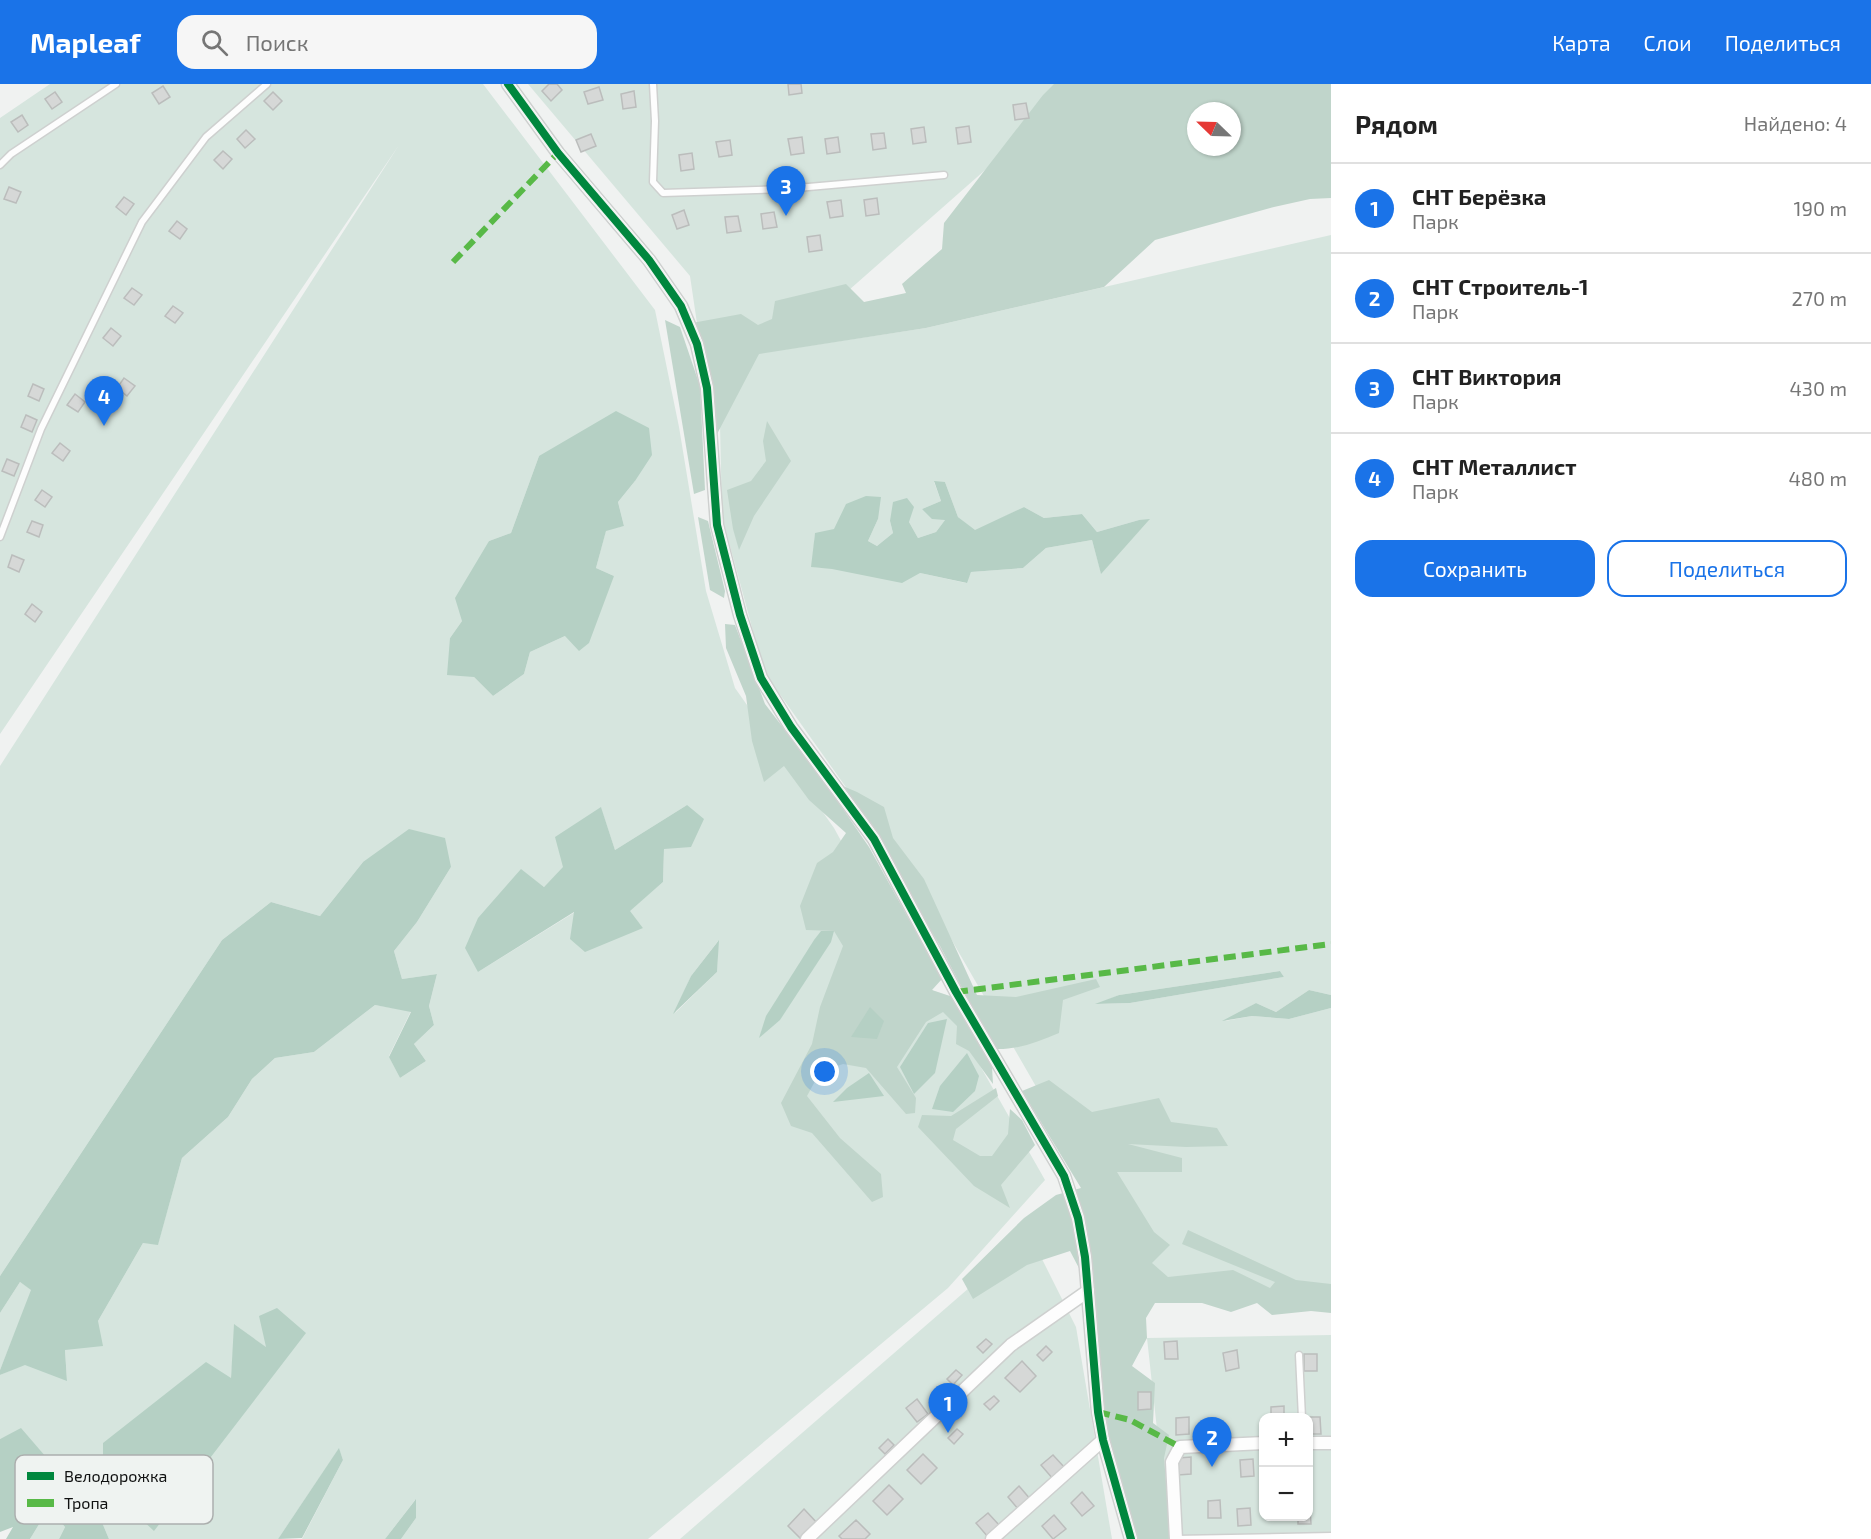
<!DOCTYPE html>
<html lang="ru">
<head>
<meta charset="utf-8">
<style>
	body { margin:0; font-family:"Exo 2",sans-serif; background:#f6f6f6; color:#222 }
	.controls { position:absolute; right:18px; bottom:18px; display:grid; overflow:hidden; border-radius:12px; box-shadow:0 2px 4px #0004 }
	.controls button { width:54px; height:54px; display:grid; place-items:center; padding:0; border:0; border-bottom:2px solid #e0e0e0; background:#fff; color:#222; font:30px sans-serif }
	.compass { position:absolute; left:1187px; top:18px; width:54px; height:54px; border-radius:50%; background:#fff; box-shadow:0 2px 4px #0004; rotate:293deg }
	.you { position:absolute; left:825px; top:988px; width:21px; height:21px; margin:-15px; border:4px solid #fff; border-radius:50%; background:#1a73e8; box-shadow:0 0 0 9px #1a73e833 }
	.badge { display:grid; place-items:center; width:39px; height:39px; border-radius:50%; background:#1a73e8; color:#fff; font-size:20px; font-weight:700 }
	.pin { position:absolute; translate:-50% -50px; filter:drop-shadow(0 2px 3px #0008) }
	.pin::after { content:''; position:absolute; top:32px; width:21px; height:18px; background:inherit; clip-path:polygon(0 0,100% 0,50% 100%) }
	.list { margin:0; padding:0; list-style:none }
	h2 { display:flex; justify-content:space-between; align-items:center; height:78px; margin:0; padding:0 24px; font-size:26px }
	h2 small { font-size:20px; font-weight:400; color:#767676 }
	.list li { display:grid; grid-template-columns:39px 1fr auto; gap:18px; align-items:center; box-sizing:border-box; height:90px; padding:0 24px; border-top:2px solid #e0e0e0 }
	.list b { display:block; font-size:22px; white-space:nowrap }
	.list p { margin:0; font-size:20px; white-space:nowrap; color:#767676 }
	.list em { font-size:20px; font-style:normal; color:#767676 }
	.actions { display:flex; gap:12px; padding:18px 24px }
	.actions a { flex:1; padding:14px 0; border:2px solid #1a73e8; border-radius:18px; text-align:center; font-size:21px; color:#1a73e8 }
	.actions .main { background:#1a73e8; color:#fff }
	.icon { flex:none; width:33px; height:33px; fill:none; stroke:currentColor; stroke-width:2; stroke-linecap:round; stroke-linejoin:round }
	.map { position:relative; flex:none; width:1331px; height:1455px; overflow:hidden }
	header { display:flex; align-items:center; gap:36px; box-sizing:border-box; height:84px; padding:0 30px; background:#1a73e8; color:#fff }
	header strong { font-size:28px }
	nav { display:flex; gap:33px; margin-inline-start:auto; font-size:21px }
	.search { width:420px; height:54px; background:#f6f6f6; display:flex; align-items:center; gap:15px; box-sizing:border-box; padding:0 21px; border-radius:18px; color:#767676; font-size:22px }
	main { display:flex }
	aside { flex:1; background:#fff }
	.map>svg:first-child { display:block }
</style>
</head>
<body>
<header>
<strong>Mapleaf</strong>
<div class="search"><svg class="icon" aria-label="search" viewBox="0 0 24 24"><circle cx="10" cy="10" r="6"/><path d="M15 15l6 6"/></svg>Поиск</div>
<nav><a>Карта</a><a>Слои</a><a>Поделиться</a></nav>
</header>
<main>
<div class="map">
<svg width="1331" height="1455" viewBox="0 0 1331 1455">
	<rect width="100%" height="100%" fill="#f0f2f1"/>
	<g fill="#d6e5de" fill-rule="evenodd">
		<path d="M50,0H483L655,226L679,343L706,507L735,604L834,744L898,861L950,929L1045,1096L948,1204L648,1455H401L416,1434L415,1416L385,1455H302L343,1376L339,1365L278,1455H109L96,1424L108,1414L125,1420L154,1446L305,1249L267,1264L235,1241L231,1295L104,1359L103,1396L85,1423L68,1416L59,1388L21,1345L0,1355V1291L25,1280L67,1296L65,1266L98,1237L143,1159L158,1160L182,1074L228,1033L252,995L275,974L314,968L375,921L411,927L389,972L400,994L426,977L414,960L434,941L429,922L437,890L402,895L394,867L417,838L451,783L363,778L320,832L271,818L222,856L0,1192V682L399,61L0,650V34ZM539,372L635,397L618,418L624,442L606,446L596,484L614,492L565,552L530,568L524,590L493,612L474,593L450,554L462,537L489,457L511,449ZM687,721L664,764L663,798L629,827L643,844L575,828L478,888L521,786L544,803L564,783L601,724L615,766ZM718,857L717,888L675,929L691,892Z"/>
		<path d="M528,0H1069L1001,72L781,266L926,244L1331,151V911L1309,906L1276,928L1256,919L1225,937L1252,932L1289,935L1331,924V1211L1134,1209L1091,1098L939,834L764,588L722,432L720,341L702,273L690,192ZM934,398H945L958,433L975,447L1024,423L1044,434L1082,430L1097,448L1139,436H1149L1101,489L1092,456L1046,464L1023,484L971,488L966,499L920,489L812,483L815,450L878,435L868,457L877,462L893,449L890,437L909,438L918,454L936,448L946,435L922,425L941,417ZM1280,887L1284,893L1130,919L1098,920L1119,911Z"/>
		<polygon points="1030,1151 1076,1243 1112,1455 680,1455"/>
		<polygon points="20,1198 32,1206 0,1286 0,1229"/>
		<path d="M1331,1251V1455H1169L1147,1254ZM1264,1334H1308V1432H1264Z"/>
		<polygon points="49,1424 65,1443 59,1455 30,1455"/>
	</g>
	<g fill="#c0d5cb" fill-rule="evenodd">
		<path d="M1054,0H1331V114L1310,115L1274,123L1155,156L1104,203L926,244L759,270L716,352L692,239L741,230L758,241L772,235L775,217L846,200L864,218L906,209L902,200L942,165L944,139L1043,11ZM1196,27H1232V63H1196Z"/>
		<polygon points="665,236 680,243 700,302 705,406 694,410"/>
		<polygon points="767,337 791,377 754,432 739,466 733,445 727,406 751,397 766,377 763,357"/>
		<polygon points="698,433 708,437 725,507 724,514 710,506"/>
		<polygon points="725,540 735,541 765,620 821,693 869,763 942,895 932,906 953,913 965,930 992,983 993,1000 969,967 956,960 957,942 943,928 926,938 897,983 916,1014 915,1029 906,1030 866,984 843,980 820,988 807,1012 840,1054 881,1090 883,1113 872,1118 812,1049 791,1042 781,1019 812,960 820,923 843,862 834,847 806,846 800,822 817,779 833,768 846,749 809,716 784,682 764,698 752,657 746,612 726,564"/>
		<path d="M838,700L857,708L884,723L893,754L924,795L977,911L1016,913L1096,895L1100,903L1063,916L1059,949C1037,958 1018,966 994,965L940,862L892,781Z"/>
		<polygon points="1049,996 1092,1028 1159,1014 1171,1038 1217,1044 1228,1062 1186,1063 1128,1060 1182,1074 1182,1088 1117,1088 1154,1148 1170,1161 1152,1179 1168,1193 1233,1186 1270,1204 1275,1198 1182,1160 1188,1146 1296,1196 1331,1200 1331,1229 1311,1227 1272,1231 1257,1219 1231,1228 1202,1219 1155,1219 1146,1234 1147,1254 1132,1282 1155,1299 1153,1339 1169,1351 1164,1374 1171,1455 1135,1455 1107,1356 1091,1207 1070,1167 1027,1181 973,1215 962,1195 1024,1134 1056,1111 1081,1104 1022,1007"/>
		<polygon points="996,1004 998,1012 956,1045 953,1056 980,1072 992,1072 1008,1050 1010,1025 1022,1036 1035,1061 1001,1101 1010,1124 974,1102 918,1043 922,1031 951,1032"/>
	</g>
	<g fill="#b5d0c4">
		<polygon points="616,327 649,344 652,371 635,397 618,418 624,442 606,447 596,484 614,492 589,559 579,567 565,552 530,568 524,590 493,612 474,593 447,591 450,554 462,537 455,514 489,457 511,449 539,372"/>
		<polygon points="934,397 945,398 958,433 975,446 1024,423 1044,434 1082,430 1097,448 1139,436 1150,435 1101,490 1092,456 1046,464 1023,484 971,488 967,499 920,489 902,499 832,485 811,483 815,449 834,445 846,420 866,412 881,413 878,435 868,457 877,462 893,449 890,437 893,418 907,414 914,423 909,438 918,454 936,448 945,436 932,435 922,425 941,417"/>
		<polygon points="687,721 704,735 691,763 664,765 663,798 630,827 643,844 585,868 570,855 574,828 478,888 465,864 478,834 521,785 544,803 563,783 555,753 601,723 615,766"/>
		<polygon points="409,745 445,754 451,783 417,838 394,867 402,895 437,890 429,922 434,941 414,960 426,977 400,994 389,973 411,928 375,921 314,968 275,974 252,995 228,1033 182,1074 158,1161 143,1159 98,1237 103,1262 65,1266 67,1297 25,1281 0,1291 0,1286 31,1206 20,1198 0,1229 0,1192 222,856 271,818 320,832 363,778"/>
		<polygon points="821,847 834,847 831,858 780,936 759,954 766,932 814,856"/>
		<polygon points="719,856 717,888 673,930 691,892"/>
		<polygon points="1280,887 1284,893 1130,919 1095,920 1119,911"/>
		<polygon points="1309,906 1331,911 1331,924 1289,935 1252,932 1222,937 1256,919 1276,928"/>
		<polygon points="870,923 884,937 877,955 851,953"/>
		<polygon points="947,935 935,989 914,1010 900,983 928,939"/>
		<polygon points="967,969 979,992 975,1007 953,1028 932,1025 940,1002"/>
		<polygon points="869,989 884,1012 833,1018 847,1004"/>
		<polygon points="277,1224 306,1249 154,1447 125,1420 109,1415 96,1424 109,1455 59,1455 65,1443 49,1424 30,1455 6,1455 13,1443 0,1448 0,1355 21,1344 59,1388 68,1416 85,1423 103,1396 103,1359 206,1278 231,1294 234,1240 266,1263 259,1232"/>
		<polygon points="339,1364 343,1376 302,1454 278,1455"/>
		<polygon points="416,1415 416,1434 401,1455 385,1455"/>
	</g>
	<g fill="#d6d8d7" stroke="#bbbdbc" stroke-width="1.5">
		<polygon points="549,0 557,0 562,6 551,17 542,7"/>
		<polygon points="788,0 801,0 802,9 789,11"/>
		<polygon points="163,2 170,13 159,20 152,9"/>
		<polygon points="599,3 603,16 588,20 584,8"/>
		<polygon points="634,7 636,23 623,25 621,10"/>
		<polygon points="55,8 62,18 52,25 45,15"/>
		<polygon points="273,8 282,17 273,26 264,17"/>
		<polygon points="1026,19 1029,34 1015,36 1013,21"/>
		<polygon points="22,31 28,41 18,48 11,38"/>
		<polygon points="969,42 971,58 958,60 956,44"/>
		<polygon points="924,43 926,58 913,60 911,45"/>
		<polygon points="246,46 255,55 245,64 237,55"/>
		<polygon points="884,49 886,64 873,66 871,50"/>
		<polygon points="591,50 596,62 581,68 576,56"/>
		<polygon points="802,53 804,69 791,71 788,55"/>
		<polygon points="838,53 840,68 827,70 825,55"/>
		<polygon points="730,56 732,71 719,73 716,58"/>
		<polygon points="223,67 232,75 223,85 214,76"/>
		<polygon points="692,69 694,85 681,87 679,71"/>
		<polygon points="9,103 21,108 16,119 4,115"/>
		<polygon points="124,113 134,120 126,131 116,123"/>
		<polygon points="877,114 879,130 866,132 864,116"/>
		<polygon points="841,116 843,132 830,134 827,118"/>
		<polygon points="684,126 689,141 677,145 672,131"/>
		<polygon points="774,128 777,143 763,145 761,130"/>
		<polygon points="738,132 741,147 727,149 725,133"/>
		<polygon points="177,137 187,145 180,155 169,147"/>
		<polygon points="820,151 822,166 809,168 807,153"/>
		<polygon points="132,204 142,211 134,221 124,214"/>
		<polygon points="173,222 183,229 175,239 165,232"/>
		<polygon points="111,244 121,252 113,262 103,254"/>
		<polygon points="124,294 135,302 127,312 117,304"/>
		<polygon points="33,300 44,305 39,317 28,312"/>
		<polygon points="75,310 85,318 78,328 67,321"/>
		<polygon points="26,331 37,336 32,348 21,343"/>
		<polygon points="60,359 70,367 63,377 52,369"/>
		<polygon points="7,375 19,380 14,392 2,387"/>
		<polygon points="42,406 52,413 45,423 35,416"/>
		<polygon points="32,437 43,441 39,453 27,448"/>
		<polygon points="12,471 24,476 19,488 8,483"/>
		<polygon points="32,520 42,528 35,538 25,530"/>
		<polygon points="986,1255 992,1260 983,1269 977,1263"/>
		<polygon points="1177,1257 1178,1275 1165,1275 1164,1258"/>
		<polygon points="1046,1262 1052,1268 1043,1277 1037,1271"/>
		<polygon points="1237,1266 1239,1284 1226,1287 1223,1269"/>
		<rect x="1304" y="1270" width="13" height="17"/>
		<polygon points="1022,1277 1036,1292 1020,1308 1005,1294"/>
		<polygon points="956,1286 962,1291 953,1301 947,1295"/>
		<polygon points="1138,1308 1151,1308 1151,1325 1138,1326"/>
		<polygon points="994,1312 999,1317 990,1326 984,1320"/>
		<polygon points="917,1315 928,1330 917,1338 906,1324"/>
		<polygon points="1284,1322 1284,1334 1271,1334 1271,1323"/>
		<polygon points="1189,1333 1189,1350 1176,1351 1176,1334"/>
		<polygon points="1307,1333 1320,1333 1321,1350 1308,1350"/>
		<polygon points="957,1345 963,1350 954,1360 948,1354"/>
		<polygon points="888,1355 894,1361 885,1370 879,1364"/>
		<polygon points="923,1370 937,1384 921,1400 907,1386"/>
		<polygon points="1053,1371 1065,1384 1053,1395 1041,1381"/>
		<polygon points="1191,1373 1191,1390 1178,1391 1178,1374"/>
		<polygon points="1253,1375 1254,1392 1241,1393 1240,1376"/>
		<polygon points="889,1401 903,1415 887,1431 873,1417"/>
		<polygon points="1019,1402 1031,1416 1019,1426 1008,1413"/>
		<polygon points="1082,1408 1094,1422 1082,1432 1071,1419"/>
		<polygon points="1220,1416 1221,1434 1208,1434 1208,1417"/>
		<polygon points="1308,1423 1310,1423 1311,1440 1298,1440 1298,1432 1308,1432"/>
		<polygon points="1250,1424 1251,1441 1238,1442 1237,1425"/>
		<polygon points="804,1425 818,1440 801,1455 788,1442"/>
		<polygon points="988,1429 1000,1442 988,1453 976,1439"/>
		<polygon points="1054,1431 1066,1445 1053,1455 1042,1442"/>
		<polygon points="856,1436 870,1450 865,1455 842,1455 839,1452"/>
	</g>
	<g fill="none" stroke-linecap="round" stroke-linejoin="round">
		<g stroke="#ced0cf" stroke-width="9">
			<g id="service">
				<polyline points="653,0 655,37 653,98 663,109 786,105 944,91"/>
				<polyline points="0,81 11,70 116,0"/>
				<polyline points="0,453 41,345 142,138 206,53 267,0"/>
				<polyline points="1299,1271 1302,1334"/>
				<polyline points="1176,1455 1331,1452"/>
			</g>
		</g>
		<g stroke="#ced0cf" stroke-width="15">
			<g id="minor">
				<polyline points="508,0 558,69 649,176 681,222 697,260 707,304 717,441 740,531 761,594 791,643 874,755 956,908 1064,1092 1078,1134 1085,1173 1098,1328 1103,1356 1131,1455"/>
				<polyline points="1308,1359 1331,1359"/>
				<polyline points="807,1455 1011,1261 1088,1207"/>
				<polyline points="992,1455 1103,1356"/>
				<polyline points="1176,1455 1172,1378 1180,1363 1264,1359"/>
			</g>
		</g>
		<use href="#service" stroke="#fdfdfd" stroke-width="6"/>
		<use href="#minor" stroke="#fdfdfd" stroke-width="12"/>
		<g stroke="#58b947" stroke-width="6" stroke-dasharray="12 6" stroke-linecap="butt">
			<polyline points="453,178 558,69"/>
			<polyline points="956,908 1331,860"/>
			<polyline points="1098,1328 1130,1336 1180,1363"/>
		</g>
		<g stroke="#eff3f1" stroke-width="11">
			<polyline id="cycleway" points="508,0 558,69 649,176 681,222 697,260 707,304 717,441 740,531 761,594 791,643 874,755 956,908 1064,1092 1078,1134 1085,1173 1098,1328 1103,1356 1131,1455"/>
		</g>
		<use href="#cycleway" stroke="#00873e" stroke-width="8"/>
	</g>
	<rect x="15" y="1371" width="198" height="69" rx="9" fill="#eff3f1" stroke="#acafae" stroke-width="1.5"/>
	<rect x="27" y="1388" width="27" height="8" fill="#00873e"/>
	<rect x="27" y="1415" width="27" height="8" fill="#58b947"/>
	<g font-size="16" fill="#101111">
		<text x="64" y="1398">Велодорожка</text>
		<text x="64" y="1425">Тропа</text>
	</g>
</svg>
<div class="controls">
<button>+</button>
<button>−</button>
</div>
<svg class="compass" viewBox="-18 -18 36 36"><path d="M0-13l5 13h-10z" fill="#e53935"/><path d="M0 13l5-13h-10z" fill="#767676"/></svg>
<div class="you"></div>
<div class="pin badge" style="left:948px;top:1349px">1</div>
<div class="pin badge" style="left:1212px;top:1383px">2</div>
<div class="pin badge" style="left:786px;top:132px">3</div>
<div class="pin badge" style="left:104px;top:342px">4</div>
</div>
<aside>
<h2>Рядом<small>Найдено: 4</small></h2>
<ul class="list">
<li><span class="badge">1</span><div><b>СНТ Берёзка</b><p>Парк</p></div><em>190 m</em></li>
<li><span class="badge">2</span><div><b>СНТ Строитель-1</b><p>Парк</p></div><em>270 m</em></li>
<li><span class="badge">3</span><div><b>СНТ Виктория</b><p>Парк</p></div><em>430 m</em></li>
<li><span class="badge">4</span><div><b>СНТ Металлист</b><p>Парк</p></div><em>480 m</em></li>
</ul>
<div class="actions"><a class="main">Сохранить</a><a>Поделиться</a></div>
</aside>
</main>
</body>
</html>
